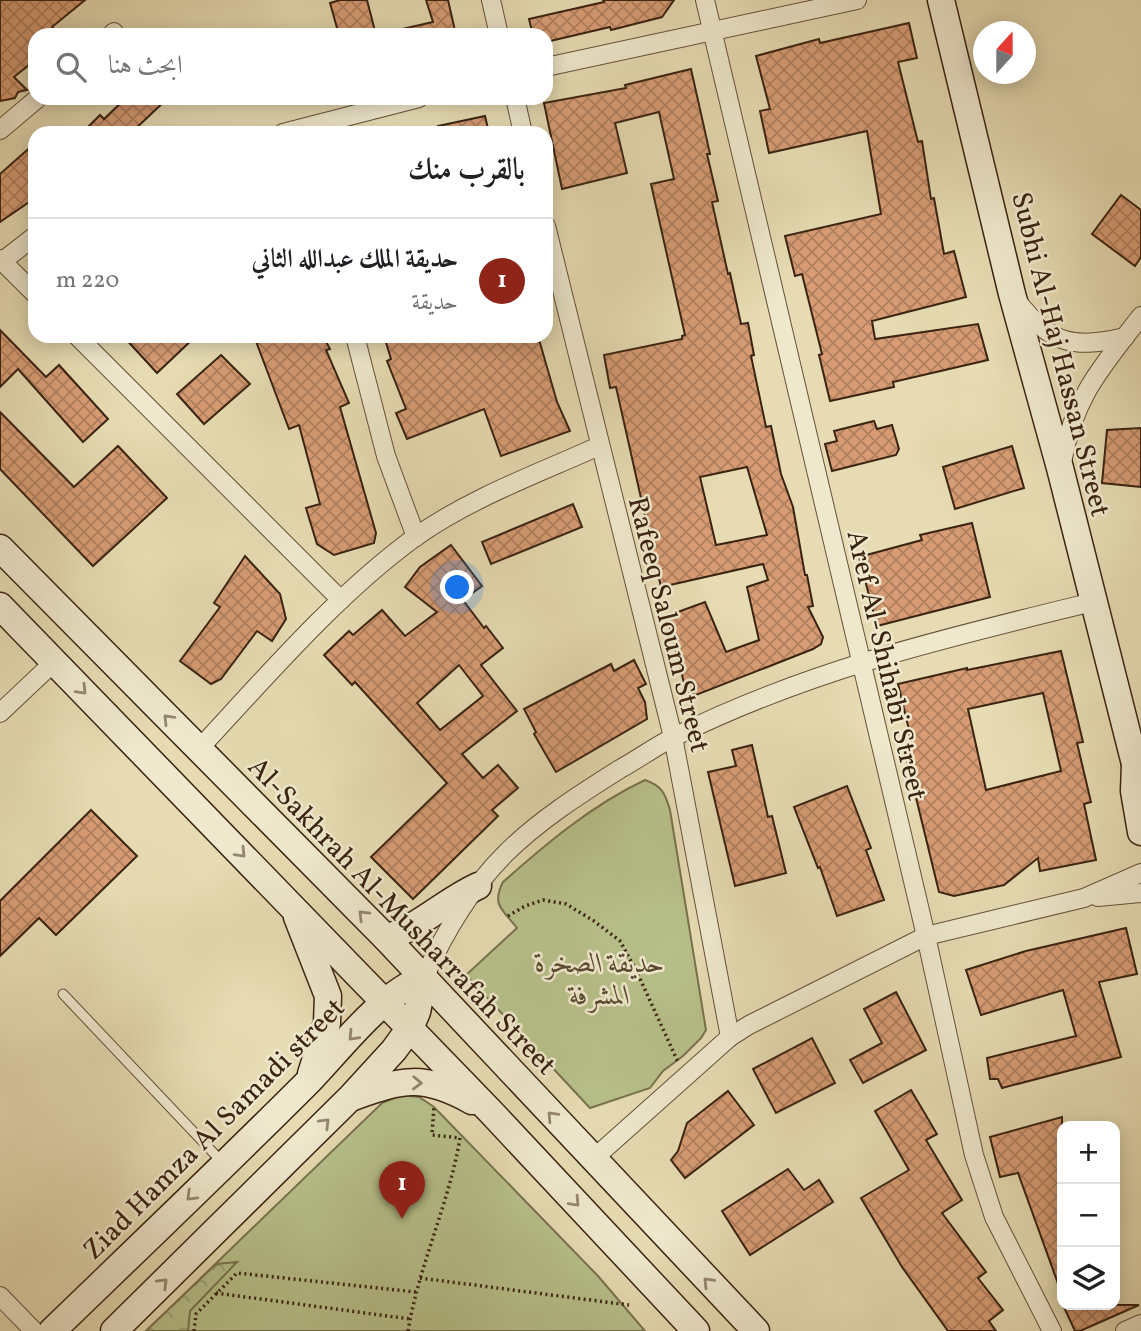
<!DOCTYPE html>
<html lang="ar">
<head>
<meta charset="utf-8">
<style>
	body { margin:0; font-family:Vollkorn,Amiri,serif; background:#f2f2f2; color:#202124; direction:rtl }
	.controls { position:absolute; right:21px; bottom:21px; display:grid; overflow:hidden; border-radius:14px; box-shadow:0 4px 18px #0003 }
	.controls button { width:63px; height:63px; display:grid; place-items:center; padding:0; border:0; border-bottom:2px solid #e0e0e0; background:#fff; color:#202124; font:35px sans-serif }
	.compass { position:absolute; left:973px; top:21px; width:63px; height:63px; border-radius:50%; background:#fff; box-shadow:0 4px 18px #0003; rotate:21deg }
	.you { position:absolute; left:458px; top:588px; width:24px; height:24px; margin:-18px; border:5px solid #fff; border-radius:50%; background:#1a73e8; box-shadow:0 0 0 10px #1a73e833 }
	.badge { display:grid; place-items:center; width:46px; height:46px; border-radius:50%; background:#8f2418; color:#fff; font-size:23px; font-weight:700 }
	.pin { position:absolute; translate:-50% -58px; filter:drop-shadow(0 2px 4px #0008) }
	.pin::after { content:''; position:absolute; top:37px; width:24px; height:21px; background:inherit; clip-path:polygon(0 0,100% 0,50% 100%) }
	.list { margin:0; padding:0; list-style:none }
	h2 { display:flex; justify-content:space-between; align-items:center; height:91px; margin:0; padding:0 28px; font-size:30px }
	h2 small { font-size:23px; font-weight:400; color:#757577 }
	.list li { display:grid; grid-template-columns:46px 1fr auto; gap:21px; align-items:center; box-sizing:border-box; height:126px; padding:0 28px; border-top:2px solid #e0e0e0 }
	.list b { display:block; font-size:26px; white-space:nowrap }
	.list p { margin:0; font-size:23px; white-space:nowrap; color:#757577 }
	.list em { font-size:23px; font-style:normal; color:#757577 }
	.icon { flex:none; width:38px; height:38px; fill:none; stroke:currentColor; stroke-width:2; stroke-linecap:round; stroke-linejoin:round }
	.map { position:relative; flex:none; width:1141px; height:1331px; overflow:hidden; direction:ltr }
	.search { position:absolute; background:#fff; box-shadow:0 4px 18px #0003; left:28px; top:28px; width:525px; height:77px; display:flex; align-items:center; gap:18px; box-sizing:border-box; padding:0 24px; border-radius:21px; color:#757577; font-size:26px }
	.panel { position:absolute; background:#fff; box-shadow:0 4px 18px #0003; left:28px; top:126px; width:525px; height:217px; border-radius:21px; direction:rtl }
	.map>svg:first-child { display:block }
</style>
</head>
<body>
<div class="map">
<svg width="1141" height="1331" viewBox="0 0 1141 1331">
	<defs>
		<pattern id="forest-crowns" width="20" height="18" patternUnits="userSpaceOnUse" patternTransform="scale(1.75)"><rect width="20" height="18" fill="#b7c08a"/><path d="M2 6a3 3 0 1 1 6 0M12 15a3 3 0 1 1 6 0" fill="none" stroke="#969c6f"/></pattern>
		<pattern id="building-cross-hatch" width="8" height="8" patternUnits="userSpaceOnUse" patternTransform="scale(1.75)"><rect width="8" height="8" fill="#d79c74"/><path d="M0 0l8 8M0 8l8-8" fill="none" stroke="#af7f5e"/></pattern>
	</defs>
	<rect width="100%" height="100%" fill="#e6dbb2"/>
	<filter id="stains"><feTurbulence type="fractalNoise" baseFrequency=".00286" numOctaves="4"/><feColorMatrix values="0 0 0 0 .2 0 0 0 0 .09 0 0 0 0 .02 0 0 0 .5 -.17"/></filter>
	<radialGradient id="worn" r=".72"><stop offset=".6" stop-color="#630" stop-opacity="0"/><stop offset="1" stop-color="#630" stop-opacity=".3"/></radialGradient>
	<g fill="#b7c08a" stroke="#78724e" stroke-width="2">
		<path d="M645,780C662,786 665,793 670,810L706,1030L701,1038L683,1056L663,1071L650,1088L590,1108L466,975L517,928C503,910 491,905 503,882C547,843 592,805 645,780Z"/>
		<polygon points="401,1095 419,1097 434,1107 598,1276 645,1331 146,1331 382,1103"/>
	</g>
	<polygon fill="url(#forest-crowns)" stroke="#78724e" stroke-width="2" points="237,1262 190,1311 188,1331 146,1331 216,1264"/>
	<g fill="url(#building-cross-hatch)" stroke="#3a2311" stroke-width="2" fill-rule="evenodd">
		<polygon points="0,0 85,0 52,27 60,35 35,35 35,60 14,77 27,90 18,92 15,98 0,101"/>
		<polygon points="340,0 367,0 376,35 339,35 330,3"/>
		<polygon points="426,0 448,0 456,35 402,35 402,29 433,22"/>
		<polygon points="603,0 674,0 662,17 611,30 610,27 546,42 546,35 533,35 529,19 604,2"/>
		<polygon points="909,23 917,58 898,62 918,142 922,141 931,199 934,198 944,254 954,251 966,297 872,321 875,339 978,324 988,360 893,382 894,387 830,401 819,355 822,354 802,274 795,276 785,236 881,214 867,131 769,153 760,111 770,109 756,56 819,39 820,43"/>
		<path d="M691,69L710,154H707L718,201L712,202L728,274L730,273L741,324L748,323L754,355L751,356L766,427L771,426L781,474L793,507L805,575H807L813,606L808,607L823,637L821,644L813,649L696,695L688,692L684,683L667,616L705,602L726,652L759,640L747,587L768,580L763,564L661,587L616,387L610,388L604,355L682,339V336L685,335L651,184L674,179L659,112L615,123L627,173L562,189L544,103L626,88L625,85ZM747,467L767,535L716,545L700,477Z"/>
		<polygon points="126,98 168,98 131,133 82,133 100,115 104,119"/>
		<polygon points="485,116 489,133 439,133 438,126"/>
		<polygon points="35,143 35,198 0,222 0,174"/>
		<polygon points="1121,195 1141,210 1141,257 1135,266 1092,234"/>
		<polygon points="0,330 46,377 59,365 108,419 83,442 18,369 0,387"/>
		<polygon points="123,336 196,336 157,373"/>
		<polygon points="254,336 323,336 330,349 326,350 349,403 340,407 376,533 374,543 334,555 317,544 306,508 320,504 299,425 289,429"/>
		<polygon points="384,336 538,336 557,402 570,431 501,456 484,409 407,439 396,413 406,409 387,361 391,359"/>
		<polygon points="221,355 250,384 204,424 177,394"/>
		<polygon points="0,412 74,487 118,446 167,498 93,566 0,469"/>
		<polygon points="874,421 877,429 892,425 899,449 896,455 832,471 825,444 837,441 834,431"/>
		<polygon points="1141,428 1141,487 1102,483 1107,430"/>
		<polygon points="1012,446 1024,488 955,509 943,467"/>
		<polygon points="573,504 582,527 491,564 482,542"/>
		<polygon points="972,523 990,597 877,626 859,557 922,540 920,535"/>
		<path d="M451,545L482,586L463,600L484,628L486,626L503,648L481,665L517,711L462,754L483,778L498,765L518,788L492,810L498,816L413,899L371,857L447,783L355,682L352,685L324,655L349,631L353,635L382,610L405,636L437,612L405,587L420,567ZM459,665L483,696L440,730L417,703Z"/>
		<polygon points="245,556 280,594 286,619 272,641 257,631 221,679 211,684 180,661 220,607 214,603"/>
		<path d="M1061,651L1083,742L1077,743L1091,802L1084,804L1096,860L1040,871L1038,858L1004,885L954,896L939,892L901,736L910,734L898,684L967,668V670ZM1043,693L1061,771L986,790L968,709Z"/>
		<polygon points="634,660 646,684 638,688 645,702 647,719 556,772 534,734 536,732 524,709 611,664 614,671"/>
		<polygon points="752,745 768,817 772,816 786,873 735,886 708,772 736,766 732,750"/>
		<polygon points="847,786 871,848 866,850 884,900 837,916 820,867 818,868 794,807"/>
		<polygon points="91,810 137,856 56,935 39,918 0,956 0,901"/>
		<polygon points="1126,928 1137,974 1099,982 1121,1057 1002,1088 998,1079 990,1079 987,1058 1076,1036 1063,990 981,1015 966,970 1026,951"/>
		<polygon points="896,992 926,1050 863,1083 850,1060 882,1043 864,1009"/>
		<polygon points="812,1038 835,1083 776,1113 753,1069"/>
		<polygon points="911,1090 937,1134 926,1140 962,1200 942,1213 986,1272 978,1278 1003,1310 989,1321 996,1331 948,1331 902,1267 861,1198 909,1170 875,1111"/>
		<polygon points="728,1091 754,1125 685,1178 671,1160 678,1151 687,1123"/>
		<polygon points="1062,1117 1062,1288 1060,1289 1018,1173 1000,1177 990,1137"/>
		<polygon points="788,1169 804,1190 819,1180 833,1202 750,1255 722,1211"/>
		<polygon points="1063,1305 1139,1305 1080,1331 1075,1331"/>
	</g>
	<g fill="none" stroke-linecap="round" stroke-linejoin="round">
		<g stroke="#655139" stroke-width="11">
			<polyline id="lane" points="63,994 223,1163"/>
		</g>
		<g stroke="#655139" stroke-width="20">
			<g id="street">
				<polyline points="491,0 499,35"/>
				<polyline points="705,0 926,936 974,1155 994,1217 1052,1331"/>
				<polyline points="111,35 114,32"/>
				<polyline points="546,67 857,0"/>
				<polyline points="515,98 523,133"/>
				<polyline points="0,130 38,98"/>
				<polyline points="283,133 419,98"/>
				<polyline points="546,226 673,737 730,1037"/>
				<polyline points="0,259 35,294"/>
				<polyline points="0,263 35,236"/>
				<path d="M1018,302C1051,345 1075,349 1125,337"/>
				<polyline points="77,336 341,600"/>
				<polyline points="355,336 386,456 416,537"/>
				<path d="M1062,462C1075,395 1101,368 1141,316"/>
				<polyline points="0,713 54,662"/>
				<path d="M198,750C265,678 335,596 414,538C470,498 537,474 599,446"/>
				<polyline points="1098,897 1141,893"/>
				<path d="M424,978C444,933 470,889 505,854C538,821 580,794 620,769C638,759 656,746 674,737C808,670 949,637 1093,602"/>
				<polyline points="592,1160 730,1037 749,1025 926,936 1084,898 1141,873"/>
				<polyline points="0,1296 34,1331"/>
				<polyline points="1125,1331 1141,1324"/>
			</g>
		</g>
		<g stroke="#3a2311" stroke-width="29">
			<g id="secondary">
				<polyline points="941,0 1012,294 1060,468 1135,764 1141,777"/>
				<polyline points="0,548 386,938 756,1331"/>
				<polyline points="0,606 490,1111 696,1331"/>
				<polyline points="1135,764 1134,791 1141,832"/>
				<polyline points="297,917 328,996 327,1023 311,1074"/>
				<path d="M386,938C422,926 445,901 478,886"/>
				<path d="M353,1097C403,1079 423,1074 472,1101"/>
				<path d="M52,1331C138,1248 225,1165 309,1081C341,1048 381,994 424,978L417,1012L410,1028L394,1050L351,1097L114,1331"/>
			</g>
		</g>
		<g stroke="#3a2311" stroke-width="3.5" stroke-dasharray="2 3.5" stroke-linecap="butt">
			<polyline points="508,916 525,906 543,900 566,904 594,921 620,941 637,972 678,1062"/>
			<polyline points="420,1278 629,1305"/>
			<polyline points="216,1293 410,1319"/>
			<polyline points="194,1331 196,1314 237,1273 416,1292"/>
			<path d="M408,1331C419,1265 449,1204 460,1138L432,1135L434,1106"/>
		</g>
		<use href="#lane" stroke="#efe8cd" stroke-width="9"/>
		<use href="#street" stroke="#efe8cd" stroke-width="18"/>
		<use href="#secondary" stroke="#efe8cd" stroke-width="26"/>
	</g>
	<defs><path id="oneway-chevron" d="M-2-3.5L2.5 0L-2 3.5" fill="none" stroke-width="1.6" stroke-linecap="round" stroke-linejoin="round" transform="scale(1.75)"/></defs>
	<g stroke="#94866f">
		<use href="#oneway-chevron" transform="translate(82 690) rotate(46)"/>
		<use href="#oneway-chevron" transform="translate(168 719) rotate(-134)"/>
		<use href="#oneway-chevron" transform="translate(241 853) rotate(46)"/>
		<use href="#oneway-chevron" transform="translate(363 915) rotate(-135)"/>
		<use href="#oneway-chevron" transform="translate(353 1036) rotate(134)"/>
		<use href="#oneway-chevron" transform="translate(417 1083) rotate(2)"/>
		<use href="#oneway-chevron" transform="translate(552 1116) rotate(-133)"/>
		<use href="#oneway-chevron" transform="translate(325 1123) rotate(-45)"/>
		<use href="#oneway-chevron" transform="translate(191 1196) rotate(136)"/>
		<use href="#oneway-chevron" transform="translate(575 1202) rotate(47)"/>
		<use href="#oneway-chevron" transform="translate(708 1282) rotate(-134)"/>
		<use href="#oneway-chevron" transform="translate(163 1283) rotate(-45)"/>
	</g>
	<g text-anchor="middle" stroke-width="5" stroke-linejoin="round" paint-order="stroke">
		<g font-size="28" fill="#3a2311" stroke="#efe8cd">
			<text transform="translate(1062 354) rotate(76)" y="10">Subhi Al-Haj Hassan Street</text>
			<text transform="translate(670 624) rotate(76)" y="10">Rafeeq Saloum Street</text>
			<text transform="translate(888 665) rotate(77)" y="10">Aref Al-Shihabi Street</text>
			<text transform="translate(403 915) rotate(46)" y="10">Al-Sakhrah Al-Musharrafah Street</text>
			<text transform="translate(213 1128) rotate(-45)" y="10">Ziad Hamza Al Samadi street</text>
		</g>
		<g font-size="28" font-style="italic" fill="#594a2f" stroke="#efe8cd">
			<text x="600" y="972">حديقة الصخرة<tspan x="600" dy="32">المشرفة</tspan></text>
		</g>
	</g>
	<rect width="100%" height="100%" filter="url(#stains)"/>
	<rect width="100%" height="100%" fill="url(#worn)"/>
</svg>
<div class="controls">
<button>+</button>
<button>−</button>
<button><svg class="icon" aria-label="layers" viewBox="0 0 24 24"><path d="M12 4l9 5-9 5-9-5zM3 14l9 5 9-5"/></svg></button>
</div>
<svg class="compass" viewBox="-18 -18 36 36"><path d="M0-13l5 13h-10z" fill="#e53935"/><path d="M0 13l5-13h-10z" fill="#757577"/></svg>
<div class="you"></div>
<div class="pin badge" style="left:402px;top:1219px">1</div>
<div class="search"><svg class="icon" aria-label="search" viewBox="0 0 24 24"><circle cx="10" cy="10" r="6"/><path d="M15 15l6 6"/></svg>ابحث هنا</div>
<section class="panel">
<h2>بالقرب منك<small></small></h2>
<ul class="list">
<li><span class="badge">1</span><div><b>حديقة الملك عبدالله الثاني</b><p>حديقة</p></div><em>220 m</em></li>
</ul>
</section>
</div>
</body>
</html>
